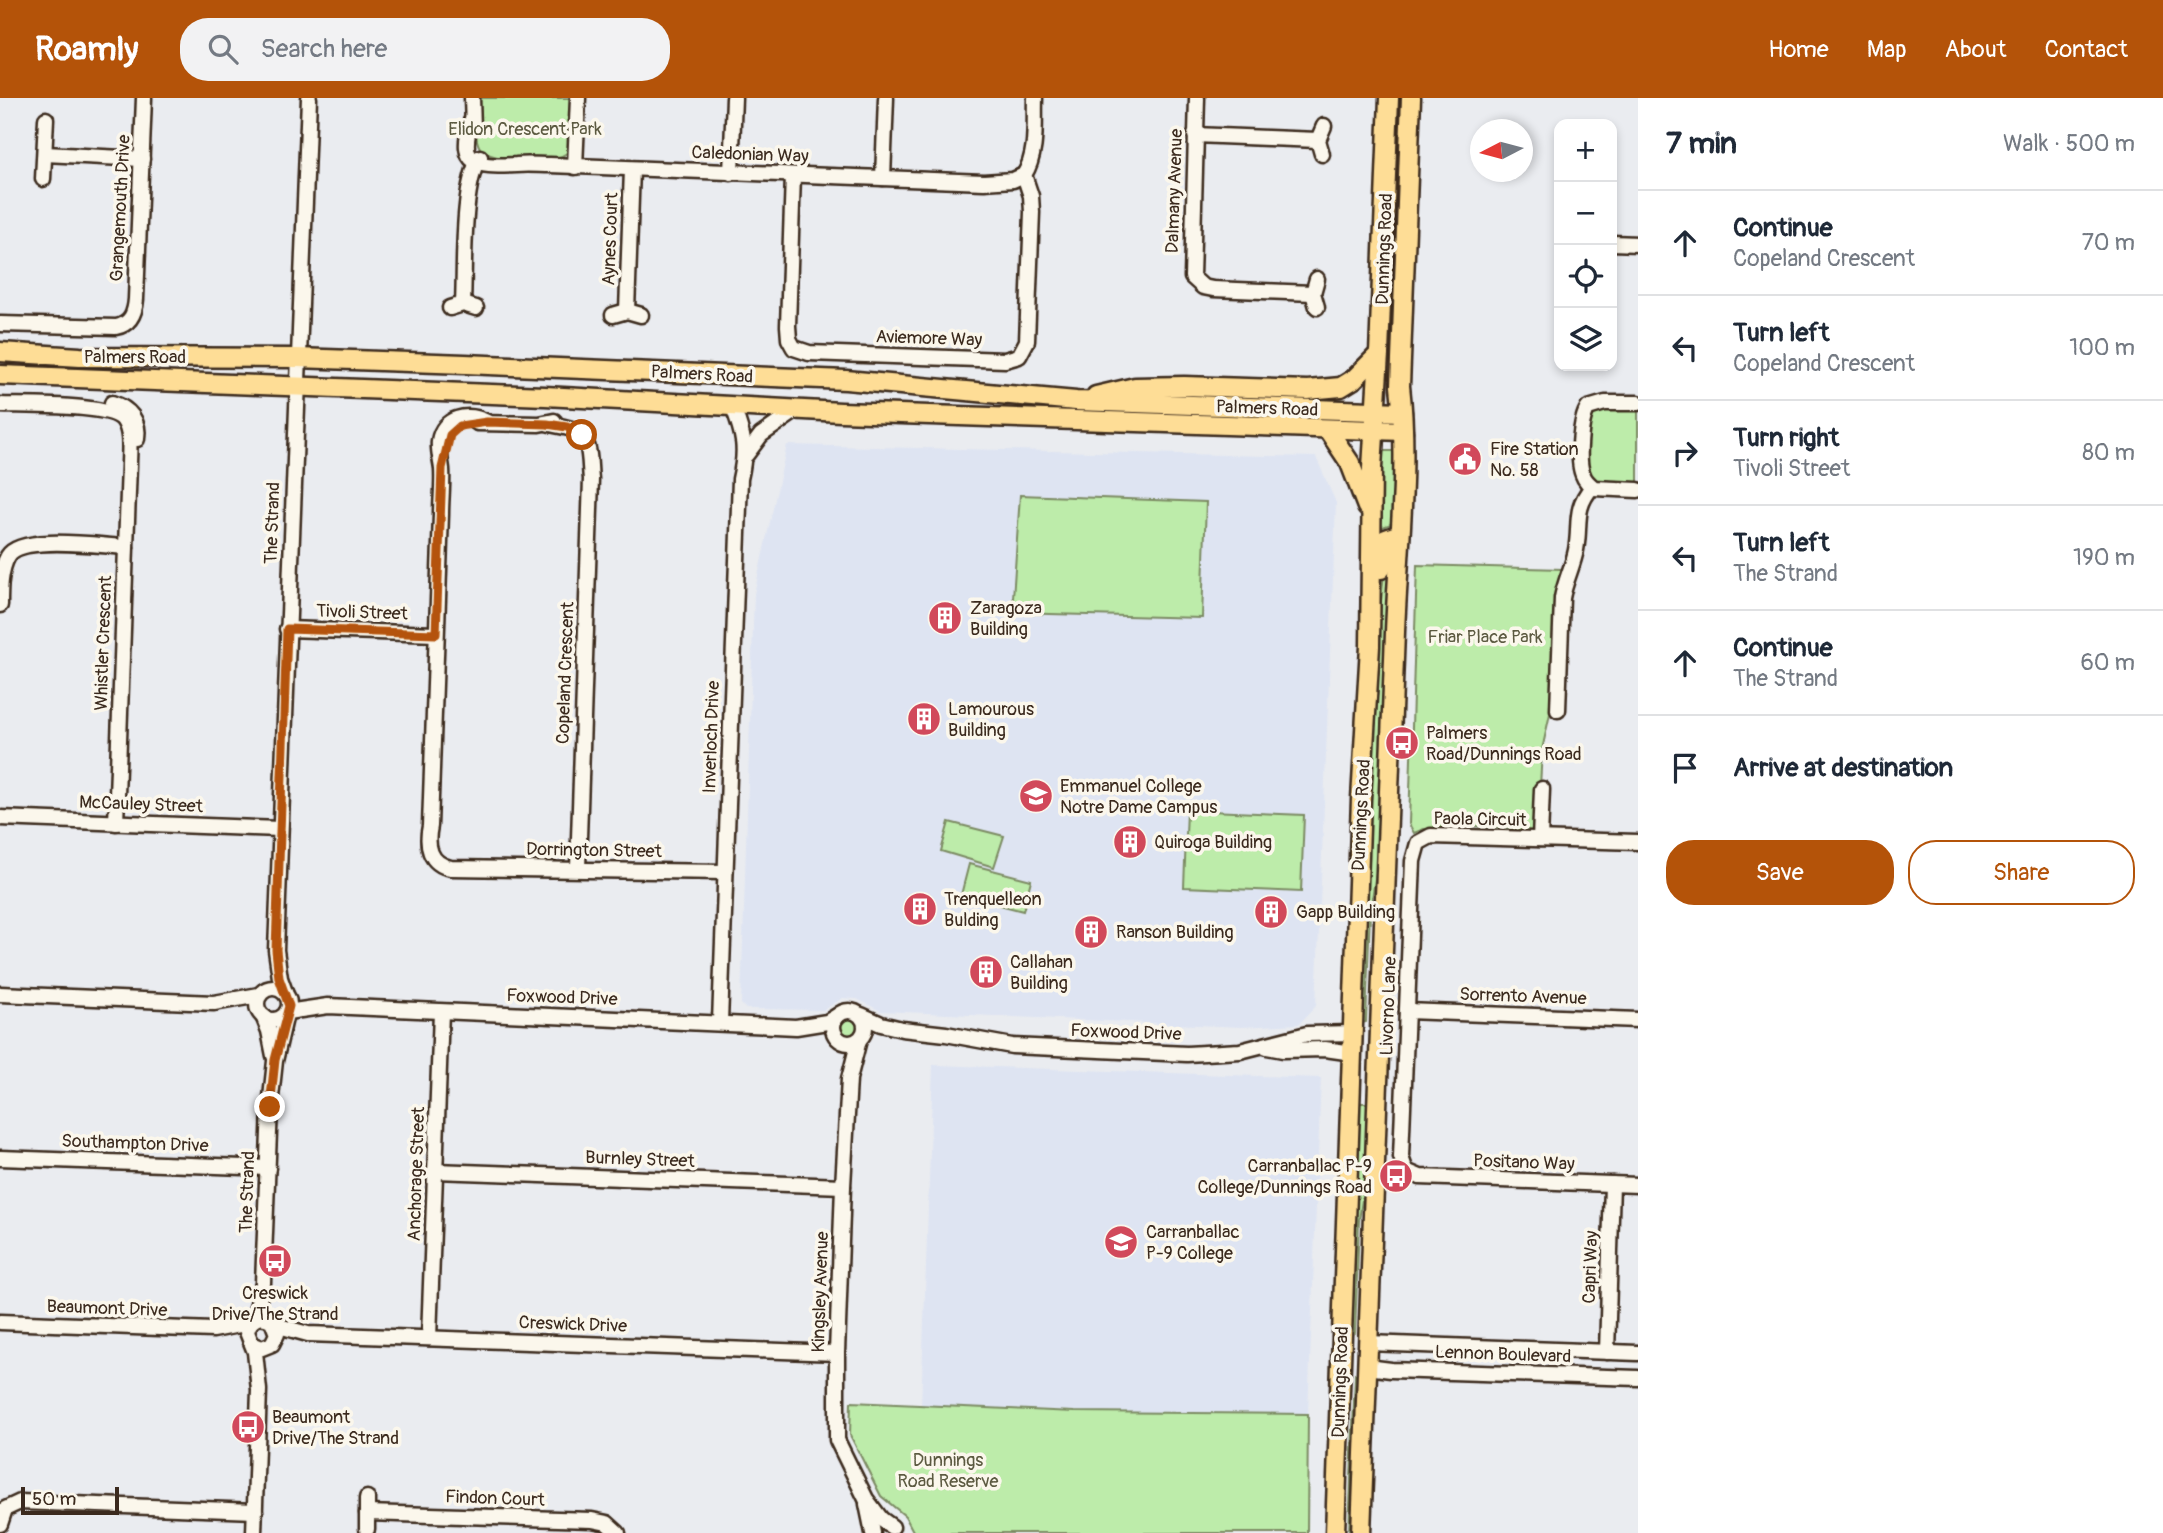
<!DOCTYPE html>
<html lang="en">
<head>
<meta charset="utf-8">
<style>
	body { margin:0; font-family:Pangolin,sans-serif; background:#f2f2f3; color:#1f2937 }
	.controls { position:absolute; right:21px; top:21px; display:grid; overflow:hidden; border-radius:14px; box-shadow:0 4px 10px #0003 }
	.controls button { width:63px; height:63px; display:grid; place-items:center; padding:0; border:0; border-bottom:2px solid #e0e1e3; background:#fff; color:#1f2937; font:35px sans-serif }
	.compass { position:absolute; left:1470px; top:21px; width:63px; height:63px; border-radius:50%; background:#fff; box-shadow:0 4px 10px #0003; rotate:264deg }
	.scale { position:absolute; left:21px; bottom:18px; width:98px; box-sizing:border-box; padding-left:7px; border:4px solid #3b2a1e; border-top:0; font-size:19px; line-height:24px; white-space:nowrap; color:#3b2a1e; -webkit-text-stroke:5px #fbf7ec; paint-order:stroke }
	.stop { position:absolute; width:21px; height:21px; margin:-16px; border:5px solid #b45309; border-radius:50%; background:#fff }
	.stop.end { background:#b45309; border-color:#fff; box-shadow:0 2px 7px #0008 }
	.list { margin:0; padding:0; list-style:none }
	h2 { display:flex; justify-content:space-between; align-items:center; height:91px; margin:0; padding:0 28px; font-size:30px }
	h2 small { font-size:23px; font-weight:400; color:#747a83 }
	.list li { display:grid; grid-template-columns:46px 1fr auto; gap:21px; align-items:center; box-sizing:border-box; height:105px; padding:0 28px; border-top:2px solid #e0e1e3 }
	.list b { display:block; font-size:26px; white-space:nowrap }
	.list p { margin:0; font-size:23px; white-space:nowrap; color:#747a83 }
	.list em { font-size:23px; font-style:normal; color:#747a83 }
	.actions { display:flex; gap:14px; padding:21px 28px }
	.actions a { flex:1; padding:16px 0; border:2px solid #b45309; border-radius:28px; text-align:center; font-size:24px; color:#b45309 }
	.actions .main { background:#b45309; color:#fff }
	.icon { flex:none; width:38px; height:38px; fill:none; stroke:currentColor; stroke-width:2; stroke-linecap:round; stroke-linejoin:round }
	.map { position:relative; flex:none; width:1638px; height:1435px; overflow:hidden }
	header { display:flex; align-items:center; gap:42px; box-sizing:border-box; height:98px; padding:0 35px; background:#b45309; color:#fff }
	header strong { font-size:33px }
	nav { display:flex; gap:38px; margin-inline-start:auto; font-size:24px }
	.search { width:490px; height:63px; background:#f2f2f3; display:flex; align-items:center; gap:18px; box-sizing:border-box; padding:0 24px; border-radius:28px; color:#747a83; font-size:26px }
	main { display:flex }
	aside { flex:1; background:#fff }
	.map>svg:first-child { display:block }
</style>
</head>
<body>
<header>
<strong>Roamly</strong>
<div class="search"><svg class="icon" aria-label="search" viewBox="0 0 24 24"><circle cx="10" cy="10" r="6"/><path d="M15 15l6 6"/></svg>Search here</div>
<nav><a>Home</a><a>Map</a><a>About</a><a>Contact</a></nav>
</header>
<main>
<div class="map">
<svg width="1638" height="1435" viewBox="0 0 1638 1435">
	<rect width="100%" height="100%" fill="#eaecf0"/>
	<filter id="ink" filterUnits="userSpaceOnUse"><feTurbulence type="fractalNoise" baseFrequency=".0143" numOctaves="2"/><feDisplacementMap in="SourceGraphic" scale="14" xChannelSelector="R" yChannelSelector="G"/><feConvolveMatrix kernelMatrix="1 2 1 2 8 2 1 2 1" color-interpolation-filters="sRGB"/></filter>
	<g filter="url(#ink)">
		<g fill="#dee4f2">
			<polygon points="787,347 1316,359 1336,405 1316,908 1299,926 1242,929 881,913 857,901 843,900 823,912 746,911 741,906 754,496"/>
			<polygon points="933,967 1321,980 1308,1316 1074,1314 921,1309"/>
		</g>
		<g fill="#bdecaa" stroke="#7c8b64" stroke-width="2">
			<path d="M478,0H573L568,54C556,67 490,65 480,50C472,37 478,14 478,0Z"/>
			<path d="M1605,311H1638V387C1625,386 1604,389 1594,380C1583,371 1584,331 1591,320C1595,315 1600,313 1605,311Z"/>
			<polygon points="1382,353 1393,353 1395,366 1394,425 1380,430"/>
			<polygon points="1020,397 1206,404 1202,520 1012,515"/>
			<polygon points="1392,458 1380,748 1370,814 1366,924 1362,925 1376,549 1385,466"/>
			<polygon points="1417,467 1563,471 1551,611 1542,652 1539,707 1534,711 1536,735 1519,734 1513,730 1455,727 1450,732 1424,731 1414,735 1409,726"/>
			<polygon points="1187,712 1304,717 1301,794 1184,789"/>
			<polygon points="949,724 1004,738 994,769 941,753"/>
			<polygon points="969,766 1031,782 1023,813 961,797"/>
			<circle cx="849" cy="929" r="8"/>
			<polygon points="1358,1005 1371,1005 1368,1062 1359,1122 1355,1235 1350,1236"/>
			<polygon points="1355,1276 1360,1280 1354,1435 1349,1435"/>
			<polygon points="851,1304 1074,1314 1308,1316 1307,1435 914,1435 905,1418 881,1398 850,1337"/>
		</g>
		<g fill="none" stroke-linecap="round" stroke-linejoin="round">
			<g stroke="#3b2a1e" stroke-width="19">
				<g id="minor">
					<polyline points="472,0 473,30"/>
					<polyline points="1197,0 1192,179 1203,189 1213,191 1313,195"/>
					<path d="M471,23C457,71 480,68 516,67C527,66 539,67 550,67L984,84L1013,82L1024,77"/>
					<polyline points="1195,37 1318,42"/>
					<polyline points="45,56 142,61"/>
					<polyline points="1322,56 1318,42 1324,28"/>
					<polyline points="575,69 578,0"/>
					<polyline points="731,75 734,0"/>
					<polyline points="793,77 788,228 789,241 794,250 809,255 1005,262 1019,258 1027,243 1032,114 1031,98 1024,77"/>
					<path d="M1024,77C1038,55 1034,25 1035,0"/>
					<polyline points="883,80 886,0"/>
					<polyline points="43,81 46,21"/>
					<polyline points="1612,145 1638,146"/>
					<path d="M463,206C465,169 461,88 480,59"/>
					<polyline points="1317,209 1313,195 1317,181"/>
					<polyline points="450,210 463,206 476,210"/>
					<polyline points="627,213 632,71"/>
					<polyline points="613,217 627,213 641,217"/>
					<path d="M0,226L116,229C131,226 135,215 136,201L144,0"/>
					<path d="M112,305C129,310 140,323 137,341"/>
					<path d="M1638,305H1605L1588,310C1580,321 1577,364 1583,377C1585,383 1589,386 1594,390L1638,392"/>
					<path d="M0,307C23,308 113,305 124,323C132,336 129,353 129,367L116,725"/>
					<path d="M487,324C468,314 443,319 439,343C438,353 441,362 442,371C443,386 441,401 441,416L430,728C426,747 429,766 451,770L725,774"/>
					<polyline points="477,325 539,326 554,323"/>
					<path d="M547,325C556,328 567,328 576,333C592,341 589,366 591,381L578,770"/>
					<polyline points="746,357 761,337 797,312"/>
					<path d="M0,507C0,492 0,472 8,458C21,436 101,448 126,449"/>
					<polyline points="287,531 436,536"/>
					<path d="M1558,612L1562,500C1565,483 1573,468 1576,452C1581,426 1573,411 1592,389"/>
					<polyline points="0,720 280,731"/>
					<polyline points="1540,741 1542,691"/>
					<polyline points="1638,744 1431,738 1418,745 1413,763 1401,1059 1406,1073 1420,1079 1638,1087"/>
					<circle cx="273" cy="906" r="16"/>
					<polyline points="285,894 280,880 276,852 309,0"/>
					<polyline points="0,896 214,905 259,897"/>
					<circle cx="849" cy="929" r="16"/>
					<polyline points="1407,913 1638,922"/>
					<polyline points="287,914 328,908 796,929 827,924 837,918"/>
					<polyline points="861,917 881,926 902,931 946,936 1012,948 1187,956 1240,953 1307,936 1354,935"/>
					<polyline points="263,918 269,933 274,958"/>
					<path d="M720,924L740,381C747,351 744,338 733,309"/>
					<polyline points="859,942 849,981 843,1088 837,1255 837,1342 866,1401 881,1421 892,1429"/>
					<polyline points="1267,949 1283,952 1325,951 1353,955"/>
					<polyline points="0,1060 268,1070"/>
					<polyline points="435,1073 843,1088"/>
					<polyline points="254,1222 263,1185 270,1009 275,963 286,916"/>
					<polyline points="0,1224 213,1232 250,1225"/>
					<polyline points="275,1227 308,1236 837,1255"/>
					<polyline points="429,1240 441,914"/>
					<polyline points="1368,1245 1638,1255"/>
					<path d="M252,1246L262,1250L272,1246L277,1236L272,1223C260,1216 250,1220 247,1234L255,1254L259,1292L254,1435"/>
					<polyline points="1607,1254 1612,1086"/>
					<polyline points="1367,1269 1391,1272 1638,1280"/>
					<polyline points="867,1406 873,1435"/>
					<polyline points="367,1415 592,1422 607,1425 618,1435"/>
					<polyline points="0,1426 5,1411 20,1404 255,1413"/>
					<polyline points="367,1431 367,1400"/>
				</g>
			</g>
			<g stroke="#3b2a1e" stroke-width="23">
				<g id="major">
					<polyline points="0,254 80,259 297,260 465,266 846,282 1076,303 1402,314"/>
					<polyline points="0,277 545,298 841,314 1403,333"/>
					<polyline points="1096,298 1135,289 1184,288 1308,292 1341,289 1354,281 1379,256"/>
					<polyline points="1328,332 1350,365 1367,409"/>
					<polyline points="1381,471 1383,449 1386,441 1400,436"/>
					<polyline points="1335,1435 1361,701 1370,548 1372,370 1379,256 1389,0"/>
					<path d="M1361,1435L1395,534C1398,454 1409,367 1400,288L1411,0"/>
				</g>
			</g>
			<use href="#minor" stroke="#fbf7ec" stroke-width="14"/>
			<use href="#major" stroke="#fedd96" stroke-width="18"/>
		</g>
	</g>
	<g fill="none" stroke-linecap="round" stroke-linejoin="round" filter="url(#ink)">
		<polyline stroke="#b45309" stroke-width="9" points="270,1009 275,962 289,908 279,880 276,852 287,531 436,536 442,370 450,337 460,328 487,324 547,326 567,329 582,337"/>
	</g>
	<defs>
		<g id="civic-disc" transform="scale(1.75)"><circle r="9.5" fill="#d1495b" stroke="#fbf7ec"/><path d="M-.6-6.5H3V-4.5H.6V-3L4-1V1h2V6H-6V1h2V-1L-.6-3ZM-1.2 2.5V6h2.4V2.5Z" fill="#fff"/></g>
		<g id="building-disc" transform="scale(1.75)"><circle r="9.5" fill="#d1495b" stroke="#fbf7ec"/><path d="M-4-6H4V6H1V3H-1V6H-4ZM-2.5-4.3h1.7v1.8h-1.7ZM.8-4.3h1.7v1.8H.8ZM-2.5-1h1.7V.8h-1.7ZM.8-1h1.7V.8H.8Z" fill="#fff"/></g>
		<g id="bus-disc" transform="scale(1.75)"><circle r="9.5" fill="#d1495b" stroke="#fbf7ec"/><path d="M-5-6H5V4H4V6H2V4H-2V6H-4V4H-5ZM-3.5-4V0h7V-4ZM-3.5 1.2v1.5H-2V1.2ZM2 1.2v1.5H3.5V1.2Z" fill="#fff"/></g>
		<g id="school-disc" transform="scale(1.75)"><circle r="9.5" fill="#d1495b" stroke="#fbf7ec"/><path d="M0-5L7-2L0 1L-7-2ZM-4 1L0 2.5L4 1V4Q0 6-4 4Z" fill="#fff"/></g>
	</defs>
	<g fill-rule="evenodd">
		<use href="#civic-disc" x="1465" y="361"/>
		<use href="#building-disc" x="945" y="520"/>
		<use href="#building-disc" x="924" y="621"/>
		<use href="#bus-disc" x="1402" y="645"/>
		<use href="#school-disc" x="1036" y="698"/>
		<use href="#building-disc" x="1130" y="744"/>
		<use href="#building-disc" x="920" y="811"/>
		<use href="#building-disc" x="1271" y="814"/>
		<use href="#building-disc" x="1091" y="834"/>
		<use href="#building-disc" x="986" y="874"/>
		<use href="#bus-disc" x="1396" y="1078"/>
		<use href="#school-disc" x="1121" y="1144"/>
		<use href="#bus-disc" x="275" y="1163"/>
		<use href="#bus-disc" x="248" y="1329"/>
	</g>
	<g text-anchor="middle" stroke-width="7" stroke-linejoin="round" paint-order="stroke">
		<g font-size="18" fill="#5c5a41" stroke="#fbf7ec">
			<text x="525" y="37">Elidon Crescent Park</text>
			<text x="1485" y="545">Friar Place Park</text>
			<text x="948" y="1368">Dunnings<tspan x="948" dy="21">Road Reserve</tspan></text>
		</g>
		<g font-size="18" fill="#3b2a1e" stroke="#fbf7ec">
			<text transform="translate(750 56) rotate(2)" y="6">Caledonian Way</text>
			<text transform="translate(1174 93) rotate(-88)" y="6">Dalmany Avenue</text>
			<text transform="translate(120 110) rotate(-87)" y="6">Grangemouth Drive</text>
			<text transform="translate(610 141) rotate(-88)" y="6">Aynes Court</text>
			<text transform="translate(1384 151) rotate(-88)" y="6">Dunnings Road</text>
			<text transform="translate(929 240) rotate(2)" y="6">Aviemore Way</text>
			<text x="135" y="265">Palmers Road</text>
			<text transform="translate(702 276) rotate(3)" y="6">Palmers Road</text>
			<text transform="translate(1267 310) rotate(2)" y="6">Palmers Road</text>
			<text transform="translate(272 425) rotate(-88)" y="6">The Strand</text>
			<text transform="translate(362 514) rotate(2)" y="6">Tivoli Street</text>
			<text transform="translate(103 545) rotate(-88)" y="6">Whistler Crescent</text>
			<text transform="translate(565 575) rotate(-88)" y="6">Copeland Crescent</text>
			<text transform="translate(711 639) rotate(-88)" y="6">Inverloch Drive</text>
			<text transform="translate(141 706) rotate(2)" y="6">McCauley Street</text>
			<text transform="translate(1361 717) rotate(-87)" y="6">Dunnings Road</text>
			<text transform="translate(1480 721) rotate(1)" y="6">Paola Circuit</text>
			<text transform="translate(594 752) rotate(1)" y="6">Dorrington Street</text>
			<text transform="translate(1523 898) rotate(2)" y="6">Sorrento Avenue</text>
			<text transform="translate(562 899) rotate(2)" y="6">Foxwood Drive</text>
			<text transform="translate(1388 908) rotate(-88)" y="6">Livorno Lane</text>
			<text transform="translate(1126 934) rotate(2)" y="6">Foxwood Drive</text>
			<text transform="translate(135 1045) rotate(2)" y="6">Southampton Drive</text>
			<text transform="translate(640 1061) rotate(2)" y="6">Burnley Street</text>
			<text transform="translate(1524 1064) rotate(2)" y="6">Positano Way</text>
			<text transform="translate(416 1076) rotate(-88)" y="6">Anchorage Street</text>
			<text transform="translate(247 1094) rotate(-88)" y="6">The Strand</text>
			<text transform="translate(1590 1169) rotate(-88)" y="6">Capri Way</text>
			<text transform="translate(820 1194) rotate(-88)" y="6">Kingsley Avenue</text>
			<text transform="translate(107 1210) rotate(2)" y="6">Beaumont Drive</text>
			<text transform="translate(573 1226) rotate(2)" y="6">Creswick Drive</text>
			<text transform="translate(1503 1256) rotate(2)" y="6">Lennon Boulevard</text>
			<text transform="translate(1340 1284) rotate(-88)" y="6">Dunnings Road</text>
			<text transform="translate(495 1400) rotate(2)" y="6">Findon Court</text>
		</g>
		<g font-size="18" fill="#3b2a1e" stroke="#fbf7ec" text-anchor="start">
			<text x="1490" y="357">Fire Station<tspan x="1490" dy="21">No. 58</tspan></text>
			<text x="970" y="516">Zaragoza<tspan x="970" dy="21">Building</tspan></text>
			<text x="948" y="617">Lamourous<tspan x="948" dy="21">Building</tspan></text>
			<text x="1426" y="641">Palmers<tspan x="1426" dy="21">Road/Dunnings Road</tspan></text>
			<text x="1060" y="694">Emmanuel College<tspan x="1060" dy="21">Notre Dame Campus</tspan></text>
			<text x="1154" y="750">Quiroga Building</text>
			<text x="944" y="807">Trenquelleon<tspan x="944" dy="21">Bulding</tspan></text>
			<text x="1296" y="820">Gapp Building</text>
			<text x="1116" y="840">Ranson Building</text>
			<text x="1010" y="870">Callahan<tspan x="1010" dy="21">Building</tspan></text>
			<text x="1372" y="1074" text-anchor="end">Carranballac P-9<tspan x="1372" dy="21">College/Dunnings Road</tspan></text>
			<text x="1146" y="1140">Carranballac<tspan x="1146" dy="21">P-9 College</tspan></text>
			<text x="275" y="1201" text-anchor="middle">Creswick<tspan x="275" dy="21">Drive/The Strand</tspan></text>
			<text x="272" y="1325">Beaumont<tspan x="272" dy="21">Drive/The Strand</tspan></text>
		</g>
	</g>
</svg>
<div class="controls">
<button>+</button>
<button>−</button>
<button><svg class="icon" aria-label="locate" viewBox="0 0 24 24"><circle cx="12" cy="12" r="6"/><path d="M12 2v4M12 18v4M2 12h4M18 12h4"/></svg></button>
<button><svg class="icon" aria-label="layers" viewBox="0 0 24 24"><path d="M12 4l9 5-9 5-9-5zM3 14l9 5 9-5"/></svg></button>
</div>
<svg class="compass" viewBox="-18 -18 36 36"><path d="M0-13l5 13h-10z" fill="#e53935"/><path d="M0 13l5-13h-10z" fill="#747a83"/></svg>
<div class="scale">50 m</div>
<div class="stop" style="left:582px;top:337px"></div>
<div class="stop end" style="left:270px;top:1009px"></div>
</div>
<aside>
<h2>7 min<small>Walk · 500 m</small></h2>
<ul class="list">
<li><svg class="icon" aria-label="ahead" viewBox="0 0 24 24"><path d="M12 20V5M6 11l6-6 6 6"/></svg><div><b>Continue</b><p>Copeland Crescent</p></div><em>70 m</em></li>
<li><svg class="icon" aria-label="left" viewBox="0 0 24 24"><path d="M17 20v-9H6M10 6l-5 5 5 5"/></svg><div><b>Turn left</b><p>Copeland Crescent</p></div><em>100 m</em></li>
<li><svg class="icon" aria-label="right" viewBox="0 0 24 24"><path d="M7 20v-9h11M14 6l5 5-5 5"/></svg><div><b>Turn right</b><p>Tivoli Street</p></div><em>80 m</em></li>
<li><svg class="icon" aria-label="left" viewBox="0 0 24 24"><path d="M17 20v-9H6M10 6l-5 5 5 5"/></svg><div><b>Turn left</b><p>The Strand</p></div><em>190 m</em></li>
<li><svg class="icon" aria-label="ahead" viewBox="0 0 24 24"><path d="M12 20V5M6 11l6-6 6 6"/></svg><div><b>Continue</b><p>The Strand</p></div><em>60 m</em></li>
<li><svg class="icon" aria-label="arrive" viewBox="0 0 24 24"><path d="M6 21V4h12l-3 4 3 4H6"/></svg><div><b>Arrive at destination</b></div></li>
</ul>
<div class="actions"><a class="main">Save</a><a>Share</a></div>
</aside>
</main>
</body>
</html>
